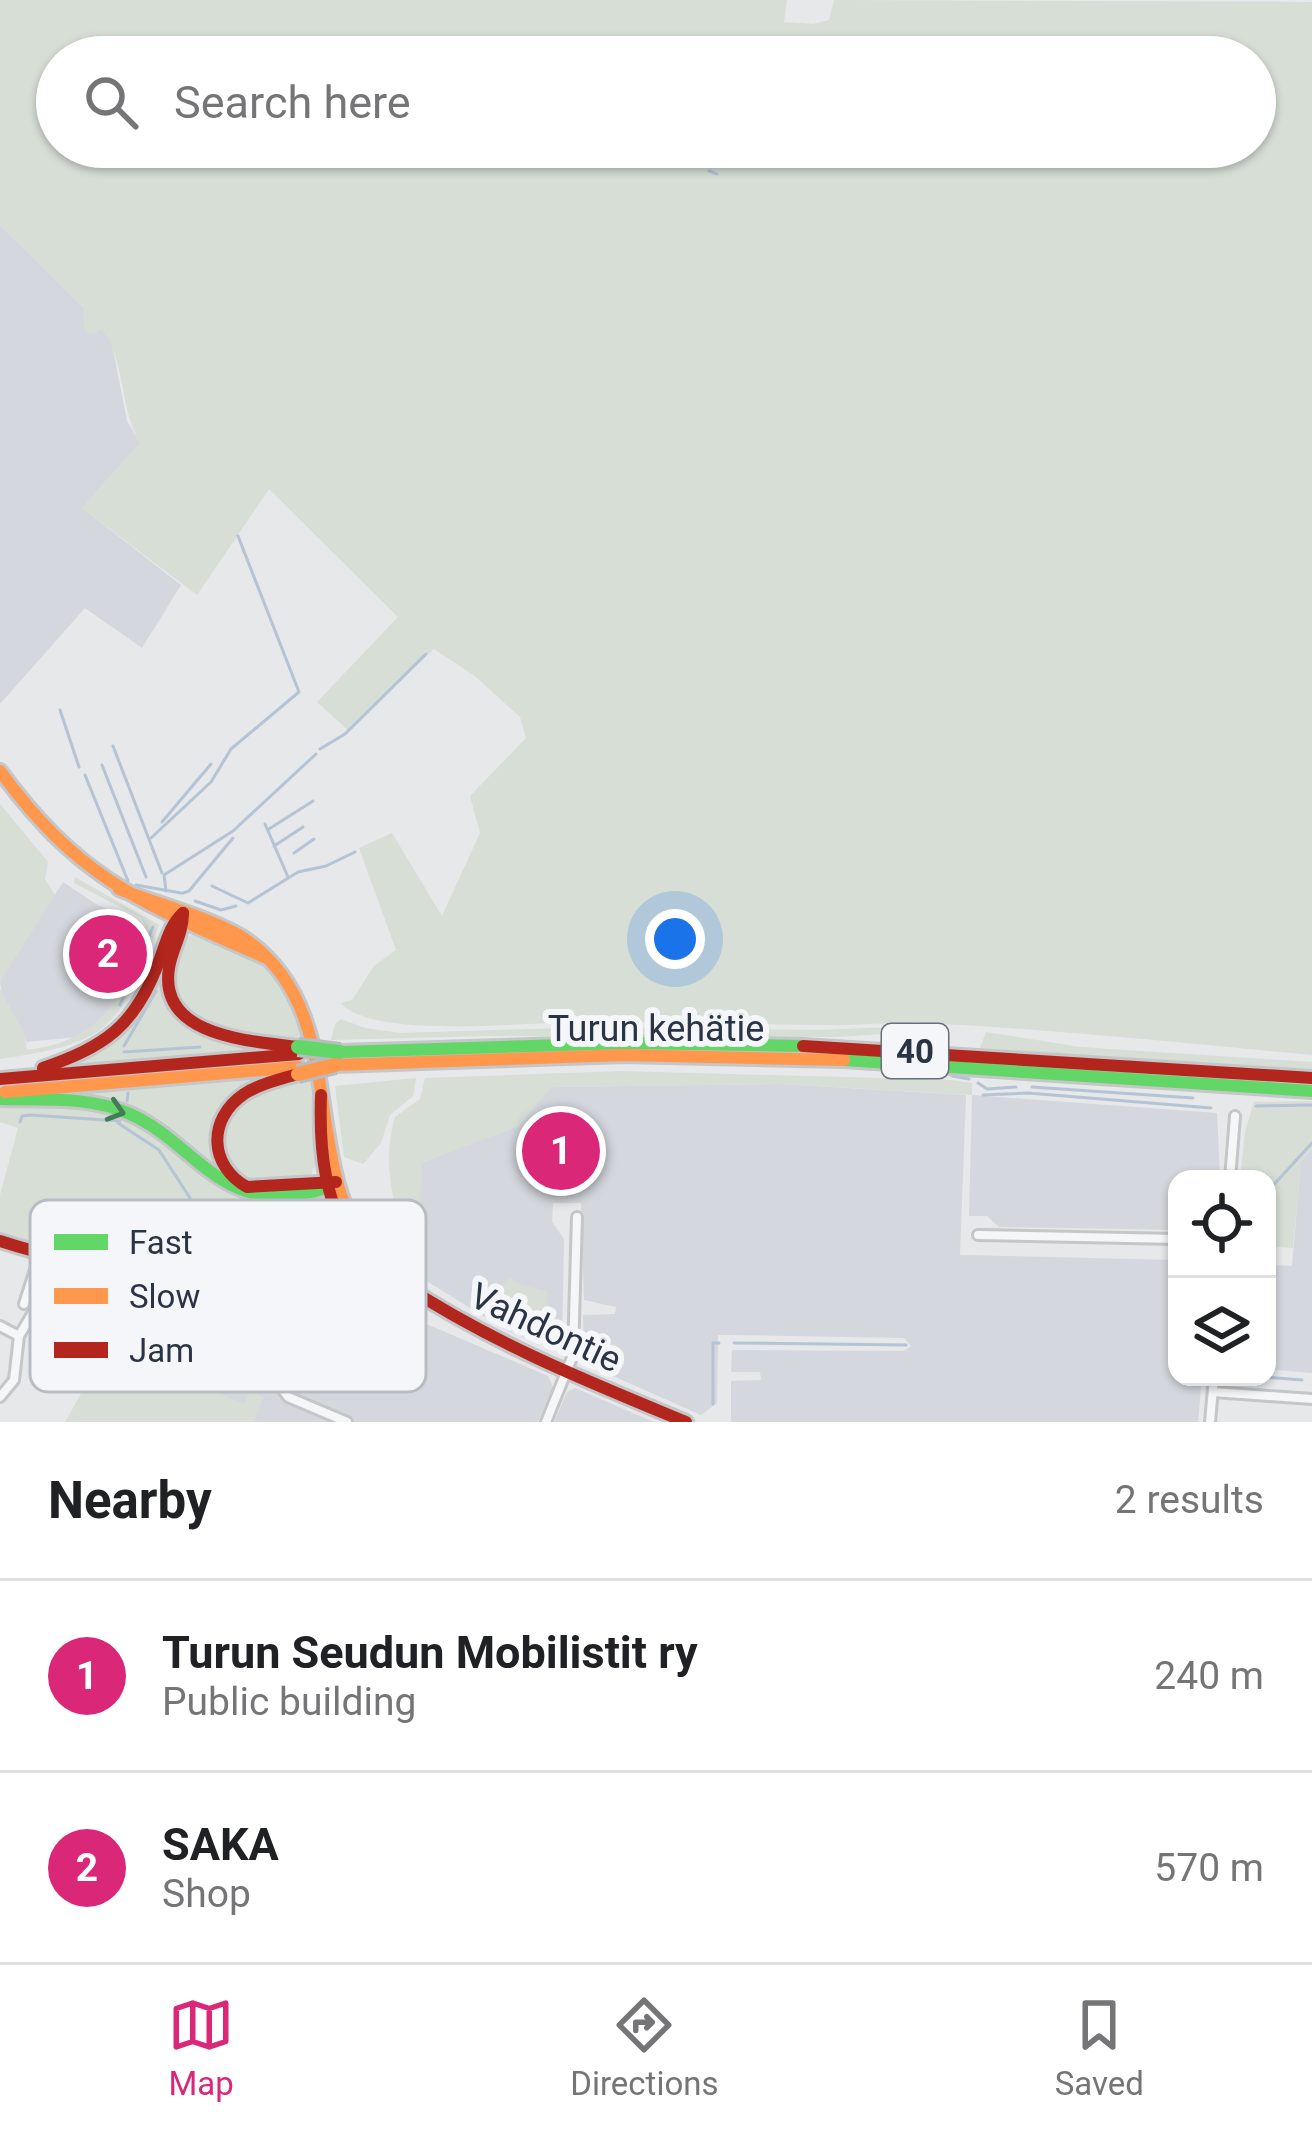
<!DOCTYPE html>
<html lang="en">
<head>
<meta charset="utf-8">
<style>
	body { margin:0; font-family:Roboto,sans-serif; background:#f6f6f6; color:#202124 }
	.controls { position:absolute; right:36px; bottom:36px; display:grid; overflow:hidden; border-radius:24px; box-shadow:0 3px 9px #0004 }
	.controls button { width:108px; height:108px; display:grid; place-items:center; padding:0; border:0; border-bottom:3px solid #e0e0e0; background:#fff; color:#202124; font:60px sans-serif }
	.you { position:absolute; left:675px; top:939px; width:42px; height:42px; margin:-30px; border:9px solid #fff; border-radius:50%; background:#1a73e8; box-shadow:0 0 0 18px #1a73e833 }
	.badge { display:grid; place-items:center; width:78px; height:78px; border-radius:50%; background:#db2777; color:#fff; font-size:39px; font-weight:700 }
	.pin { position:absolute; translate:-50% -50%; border:6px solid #fff; box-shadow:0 3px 12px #0006 }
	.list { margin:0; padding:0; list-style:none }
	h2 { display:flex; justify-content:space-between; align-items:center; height:156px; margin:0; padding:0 48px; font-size:51px }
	h2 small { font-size:39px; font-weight:400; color:#757577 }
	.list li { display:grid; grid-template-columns:78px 1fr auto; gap:36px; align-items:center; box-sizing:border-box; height:192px; padding:0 48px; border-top:3px solid #e0e0e0 }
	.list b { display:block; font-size:45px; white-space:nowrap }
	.list p { margin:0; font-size:39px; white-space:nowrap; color:#757577 }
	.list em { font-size:39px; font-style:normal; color:#757577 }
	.icon { flex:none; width:66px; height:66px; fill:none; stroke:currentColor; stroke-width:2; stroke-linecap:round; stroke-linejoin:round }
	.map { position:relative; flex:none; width:1312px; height:1422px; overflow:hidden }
	.search { position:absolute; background:#fff; box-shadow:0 3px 9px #0004; left:36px; right:36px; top:36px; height:132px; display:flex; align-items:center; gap:30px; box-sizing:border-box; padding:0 42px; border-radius:66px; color:#757577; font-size:45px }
	.sheet { height:540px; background:#fff }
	nav { display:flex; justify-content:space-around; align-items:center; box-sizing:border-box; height:168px; border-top:3px solid #e0e0e0; background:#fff; font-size:33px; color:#757577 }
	nav a { display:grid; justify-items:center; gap:6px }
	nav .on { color:#db2777 }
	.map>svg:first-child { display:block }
</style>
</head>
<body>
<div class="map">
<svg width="1312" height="1422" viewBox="0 0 1312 1422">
	<rect width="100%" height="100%" fill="#e6e8ea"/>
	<g fill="#d4d7dd">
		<polygon points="0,225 84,308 85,332 102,329 112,344 127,421 140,443 82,508 181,585 142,648 85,608 0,704"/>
		<polygon points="63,882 96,904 145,928 119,999 102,1021 78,1037 27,1042 3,1000 0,981"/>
		<polygon points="781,1084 966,1095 960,1255 1177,1260 1177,1377 1202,1377 1198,1422 731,1422 731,1381 761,1380 760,1372 731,1372 732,1350 904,1351 911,1346 904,1338 736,1335 718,1335 717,1403 701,1415 584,1363 583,1315 615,1314 616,1307 584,1300 581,1203 553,1203 552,1222 564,1239 562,1341 555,1350 506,1330 420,1277 421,1163 518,1126 551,1087"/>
		<polygon points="972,1095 1217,1113 1220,1179 1177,1179 1177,1230 999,1227 987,1216 969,1216"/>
		<polygon points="1312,1149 1312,1373 1267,1369 1267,1265 1292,1266 1301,1161"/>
		<polygon points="247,1286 287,1305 387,1307 548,1376 553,1387 538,1422 253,1422 263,1397 244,1405 200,1385"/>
		<polygon points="575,1388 654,1422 554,1422 567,1392"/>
	</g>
	<g fill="#d6ded6" fill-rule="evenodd">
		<path d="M0,0H787L784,22L813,24L829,20L834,0L1312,2V1055C1184,1043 1057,1030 929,1023C895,1021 862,1026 829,1025C743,1025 658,1021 572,1022C522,1023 372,1039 341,1003L352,1000L374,966L396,950L359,848L392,833L442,916L480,833L470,796L526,738L520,717L475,676L434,649L349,731L317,702L398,617L269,489L197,595L82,508L140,443C119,407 126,361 102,329L95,334L85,333L84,308L0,225ZM1255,57V147H57V57Z"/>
		<polygon points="0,804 48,862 45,879 55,895 0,981"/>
		<path d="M75,877L159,925C117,1028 115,1042 0,1059V989L24,1032L27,1050C102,1041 127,995 145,925L141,918L74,883Z"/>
		<path d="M192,935C257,941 289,982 309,1039C266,1038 180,1042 173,983C171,970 181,951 186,938Z"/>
		<polygon points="171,942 177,1014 269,1050 67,1065 106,1048"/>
		<polygon points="341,1019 365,1028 399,1033 593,1027 819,1030 891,1027 881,1034 837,1037 485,1036 331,1040 335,1024"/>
		<polygon points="986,1032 1080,1047 1312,1062 1312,1071 980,1048"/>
		<path d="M622,1071L951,1080L972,1083V1095L781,1084L551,1087L518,1126L422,1163L420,1236L417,1244L413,1241C389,1208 383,1156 395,1117L420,1099L425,1078Z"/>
		<polygon points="274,1074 243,1089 212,1141 244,1191 145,1118 23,1095"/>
		<polygon points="416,1078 413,1096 390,1115 381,1143 363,1164 344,1157 335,1086"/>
		<path d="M315,1079L316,1163L311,1175C297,1178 280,1186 266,1186C216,1187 210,1124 244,1098C261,1085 295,1081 315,1079Z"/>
		<polygon points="1312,1101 1312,1149 1301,1161 1293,1248 1267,1246 1267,1179 1240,1179 1245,1131 1254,1102"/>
		<path d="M0,1104C45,1105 98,1101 138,1124C172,1143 217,1197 254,1202C275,1205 298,1199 319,1197L334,1216L348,1251L338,1257L262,1233L185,1241L152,1256L53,1252L0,1236V1195L18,1128L0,1122Z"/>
		<polygon points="263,1248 337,1275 348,1274 367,1295 387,1307 287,1305 247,1286 200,1385 244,1404 250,1391 264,1397 253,1422 65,1422 142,1286 93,1275 49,1273 51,1265 160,1270 187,1254"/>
		<path d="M510,1277L521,1285L547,1291V1312C525,1324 517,1317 499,1305L502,1285Z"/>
	</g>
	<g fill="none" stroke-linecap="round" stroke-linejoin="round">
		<g stroke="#b4c4d5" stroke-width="3">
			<polyline points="709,171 717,174"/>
			<polyline points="60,710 79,767"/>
			<polyline points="113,746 162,873"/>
			<polyline points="320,749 345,734 426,654"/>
			<polyline points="102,765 146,877"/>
			<polyline points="85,775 128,881"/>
			<polyline points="162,822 211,764"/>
			<polyline points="265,824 288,877"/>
			<polyline points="269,829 313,801"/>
			<polyline points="151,838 211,782 231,749 299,692 238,536"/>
			<polyline points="274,846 303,827"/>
			<polyline points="294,853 314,839"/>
			<polyline points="136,885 181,893"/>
			<polyline points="212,886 248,903 298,872 326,866 355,852"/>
			<polyline points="166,891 164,875 233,831 316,754"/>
			<polyline points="183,893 189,891 233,838"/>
			<polyline points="195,901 221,910 236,906"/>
			<polyline points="120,1005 153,927"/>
			<polyline points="124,1046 156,991"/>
			<polyline points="124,1052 200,1047"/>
			<polyline points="952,1076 969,1079"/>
			<polyline points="978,1083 987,1089 1016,1087"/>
			<polyline points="1032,1087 1193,1098"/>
			<polyline points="983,1095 1028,1093 1211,1108"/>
			<polyline points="127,1101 128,1093"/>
			<polyline points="1256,1106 1312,1105"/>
			<polyline points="20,1122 22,1116 30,1115 120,1121"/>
			<polyline points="118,1123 159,1150 190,1198"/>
			<polyline points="1267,1192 1312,1143"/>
			<polyline points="734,1343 906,1345"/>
			<polyline points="1263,1377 1302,1380"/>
			<polyline points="593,1378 668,1410"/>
			<polyline points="602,1394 669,1422"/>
			<polyline points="713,1404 713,1343 719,1343"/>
		</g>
		<g stroke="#c4c6c8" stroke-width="14">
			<g id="street">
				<polyline points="1230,1179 1235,1116"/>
				<polyline points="978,1235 1177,1239"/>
				<polyline points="24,1304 40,1254"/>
				<polyline points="0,1326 19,1336"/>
				<polyline points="274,1378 288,1397 347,1422"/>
				<polyline points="1213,1392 1312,1399"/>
				<polyline points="0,1397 14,1380 19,1336 41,1299"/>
				<polyline points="546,1422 573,1355 577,1217"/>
				<polyline points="1210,1422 1214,1377"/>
			</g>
		</g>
		<g stroke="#c4c6c8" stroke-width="18">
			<g id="fast">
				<polyline points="340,1052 625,1043 803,1046"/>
				<polyline points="844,1060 1312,1091"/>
				<path d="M0,1099C43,1100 90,1096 130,1114C191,1141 216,1204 292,1195C308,1193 322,1191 336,1182"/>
			</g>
		</g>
		<g stroke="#c4c6c8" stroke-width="18">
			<g id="slow">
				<path d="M0,771C80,881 145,904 264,957"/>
				<path d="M119,889C154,903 219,920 248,941C328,999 314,1099 338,1185C347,1218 368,1245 387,1273"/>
				<polyline points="335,1065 624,1055 844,1060"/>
				<polyline points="5,1092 298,1067"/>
			</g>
		</g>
		<g stroke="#c4c6c8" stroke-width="18">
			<g id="jam">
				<path d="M183,913C183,934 172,949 169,968C158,1037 251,1041 298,1047"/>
				<polyline points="803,1046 1312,1078"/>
				<path d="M43,1068C105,1046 134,1027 158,964C165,947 169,925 183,913"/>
				<path d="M298,1074C280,1079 260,1084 244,1094C207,1119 209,1166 247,1187L336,1182"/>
				<polyline points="0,1079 299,1054"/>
				<path d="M321,1095C319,1150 324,1208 360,1253C371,1266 390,1275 404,1285C492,1343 589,1382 686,1422"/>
				<path d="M0,1241C46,1256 109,1272 158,1259C167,1257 174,1250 183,1247C205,1237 234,1235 257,1237C297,1239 325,1272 365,1254"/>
			</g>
		</g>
		<use href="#street" stroke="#f5f6f7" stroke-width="8"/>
		<use href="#fast" stroke="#63d668" stroke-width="12"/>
		<use href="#slow" stroke="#ff974d" stroke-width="12"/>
		<use href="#jam" stroke="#b3261e" stroke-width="12"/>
		<g stroke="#b8bbbf" stroke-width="20" stroke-linecap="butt">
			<polyline id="fast-bridge" points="298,1047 340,1052"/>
		</g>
		<g stroke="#b8bbbf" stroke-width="20" stroke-linecap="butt">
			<polyline id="slow-bridge" points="298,1074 335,1065"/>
		</g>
		<use href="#fast-bridge" stroke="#63d668" stroke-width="14"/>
		<use href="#slow-bridge" stroke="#ff974d" stroke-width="14"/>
	</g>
	<defs><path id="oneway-chevron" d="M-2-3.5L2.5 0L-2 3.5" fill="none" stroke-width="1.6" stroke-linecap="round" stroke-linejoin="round" transform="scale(3)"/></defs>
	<use stroke="#447d55" href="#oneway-chevron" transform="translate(116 1111) rotate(17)"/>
	<g text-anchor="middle" stroke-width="12" stroke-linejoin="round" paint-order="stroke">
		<rect fill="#f4f6f9" stroke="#676e7b" stroke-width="3" x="882" y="1024" width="66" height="54" rx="9"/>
		<g font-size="33" font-weight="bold" fill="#2b3445">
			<text x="915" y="1063">40</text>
		</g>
		<g font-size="36" fill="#2b3445" stroke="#f4f6f9">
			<text x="656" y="1041">Turun kehätie</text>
			<text transform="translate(546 1327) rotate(25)" y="13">Vahdontie</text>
		</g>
	</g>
	<rect x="30" y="1200" width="396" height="192" rx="18" fill="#f4f6f9" stroke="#b8bcc3" stroke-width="3"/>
	<rect x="54" y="1234" width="54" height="16" fill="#63d668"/>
	<rect x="54" y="1288" width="54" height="16" fill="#ff974d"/>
	<rect x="54" y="1342" width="54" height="16" fill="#b3261e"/>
	<g font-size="33" fill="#2b3445">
		<text x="129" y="1254">Fast</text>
		<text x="129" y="1308">Slow</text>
		<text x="129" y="1362">Jam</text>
	</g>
</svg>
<div class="controls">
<button><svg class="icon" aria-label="locate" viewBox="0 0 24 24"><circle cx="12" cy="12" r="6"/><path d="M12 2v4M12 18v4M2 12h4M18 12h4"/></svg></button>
<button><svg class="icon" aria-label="layers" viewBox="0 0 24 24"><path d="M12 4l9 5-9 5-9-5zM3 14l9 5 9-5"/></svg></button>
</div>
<div class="you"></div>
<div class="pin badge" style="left:561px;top:1151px">1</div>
<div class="pin badge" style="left:108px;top:954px">2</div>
<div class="search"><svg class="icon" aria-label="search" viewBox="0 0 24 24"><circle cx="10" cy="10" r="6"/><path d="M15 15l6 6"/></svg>Search here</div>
</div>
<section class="sheet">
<h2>Nearby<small>2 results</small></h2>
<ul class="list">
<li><span class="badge">1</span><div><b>Turun Seudun Mobilistit ry</b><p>Public building</p></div><em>240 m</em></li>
<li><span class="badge">2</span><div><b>SAKA</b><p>Shop</p></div><em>570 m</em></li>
</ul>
</section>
<nav>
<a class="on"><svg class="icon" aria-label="map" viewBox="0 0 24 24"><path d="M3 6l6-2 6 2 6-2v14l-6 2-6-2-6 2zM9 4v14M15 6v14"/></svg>Map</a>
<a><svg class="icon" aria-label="directions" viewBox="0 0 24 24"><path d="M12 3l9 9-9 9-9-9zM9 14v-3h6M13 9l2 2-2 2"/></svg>Directions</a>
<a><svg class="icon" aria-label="saved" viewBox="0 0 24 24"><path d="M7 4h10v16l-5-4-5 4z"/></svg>Saved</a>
</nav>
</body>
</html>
